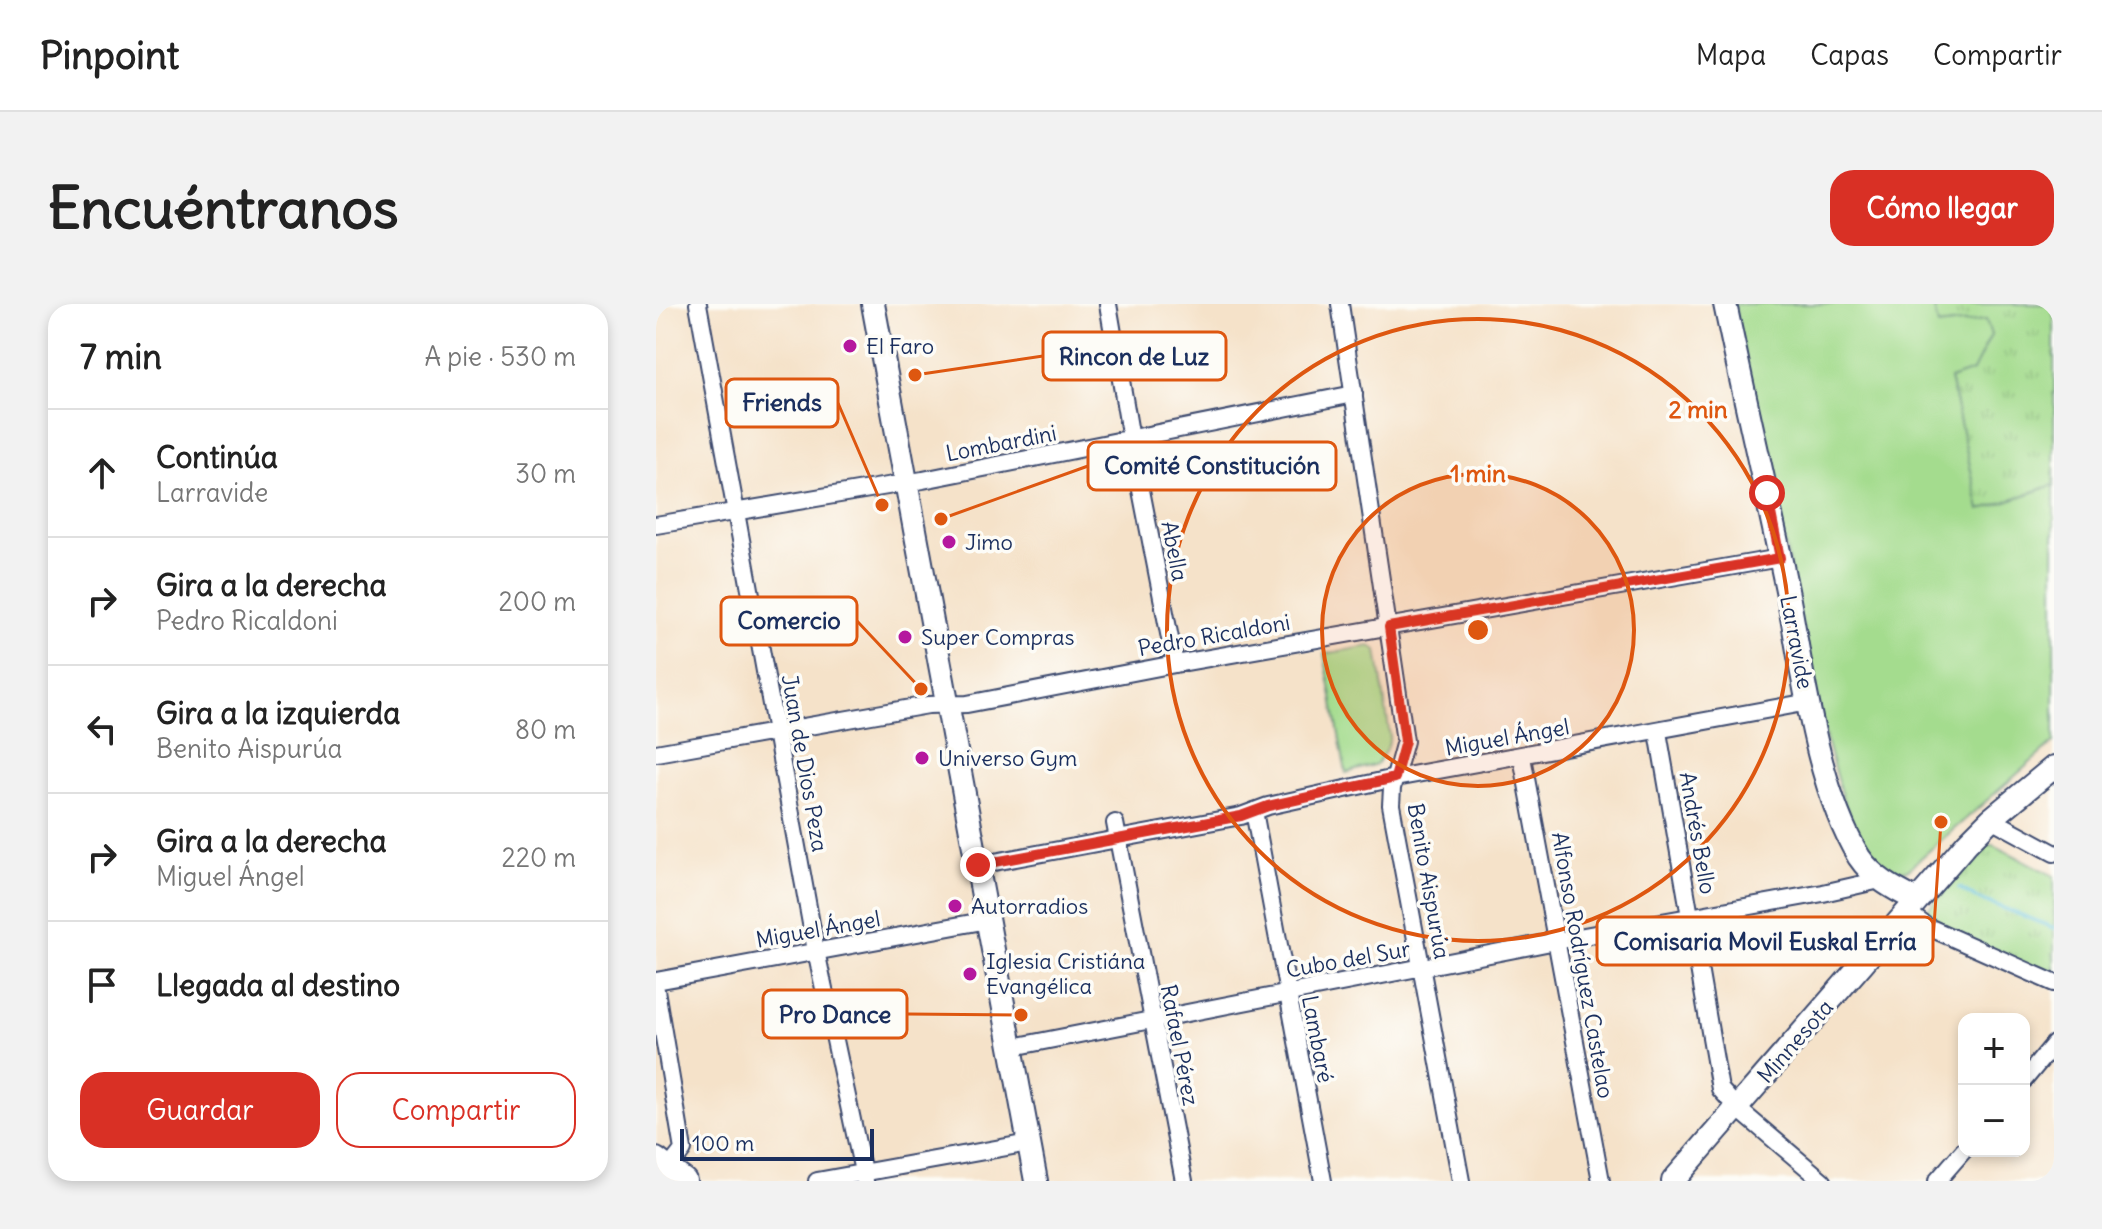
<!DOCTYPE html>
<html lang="es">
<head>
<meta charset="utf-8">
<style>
	body { margin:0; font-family:Delius,sans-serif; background:#f2f2f2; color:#222 }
	.controls { position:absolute; right:24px; bottom:24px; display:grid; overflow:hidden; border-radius:16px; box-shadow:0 4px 12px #0003 }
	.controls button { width:72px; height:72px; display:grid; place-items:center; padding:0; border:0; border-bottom:2px solid #e0e0e0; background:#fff; color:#222; font:40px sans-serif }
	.scale { position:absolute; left:24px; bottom:20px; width:194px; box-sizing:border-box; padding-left:8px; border:4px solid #1b2f5e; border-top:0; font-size:22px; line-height:28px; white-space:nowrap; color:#1b2f5e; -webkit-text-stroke:6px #fdfcf7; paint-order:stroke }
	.stop { position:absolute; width:24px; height:24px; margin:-18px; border:6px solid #d93025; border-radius:50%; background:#fff }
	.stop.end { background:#d93025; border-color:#fff; box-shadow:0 2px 8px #0008 }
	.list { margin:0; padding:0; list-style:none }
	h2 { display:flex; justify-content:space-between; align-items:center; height:104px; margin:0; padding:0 32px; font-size:34px }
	h2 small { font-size:26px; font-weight:400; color:#767676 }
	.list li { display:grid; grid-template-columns:52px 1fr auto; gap:24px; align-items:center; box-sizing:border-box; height:128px; padding:0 32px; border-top:2px solid #e0e0e0 }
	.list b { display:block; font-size:30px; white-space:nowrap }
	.list p { margin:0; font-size:26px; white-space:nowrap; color:#767676 }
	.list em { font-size:26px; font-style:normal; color:#767676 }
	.actions { display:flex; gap:16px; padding:24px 32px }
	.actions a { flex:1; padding:18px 0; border:2px solid #d93025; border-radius:24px; text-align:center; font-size:28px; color:#d93025 }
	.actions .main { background:#d93025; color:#fff }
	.icon { flex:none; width:44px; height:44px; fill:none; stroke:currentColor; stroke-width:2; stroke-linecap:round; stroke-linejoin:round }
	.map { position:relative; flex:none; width:1398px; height:877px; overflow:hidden; border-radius:24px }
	header { display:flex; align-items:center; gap:48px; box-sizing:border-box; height:112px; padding:0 40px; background:#fff; border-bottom:2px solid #e0e0e0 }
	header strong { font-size:38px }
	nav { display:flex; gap:44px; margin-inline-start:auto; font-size:28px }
	.intro { display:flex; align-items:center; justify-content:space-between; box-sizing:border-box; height:192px; padding:0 48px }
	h1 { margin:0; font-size:56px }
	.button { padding:20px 36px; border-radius:24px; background:#d93025; color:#fff; font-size:28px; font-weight:700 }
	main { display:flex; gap:48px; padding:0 48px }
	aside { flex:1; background:#fff; border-radius:24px; box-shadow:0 4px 12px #0003 }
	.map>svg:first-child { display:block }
</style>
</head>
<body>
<header>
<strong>Pinpoint</strong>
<nav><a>Mapa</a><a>Capas</a><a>Compartir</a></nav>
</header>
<div class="intro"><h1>Encuéntranos</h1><a class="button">Cómo llegar</a></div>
<main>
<aside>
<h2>7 min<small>A pie · 530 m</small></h2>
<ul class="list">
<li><svg class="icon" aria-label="ahead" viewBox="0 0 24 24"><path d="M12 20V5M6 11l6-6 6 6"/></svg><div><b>Continúa</b><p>Larravide</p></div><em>30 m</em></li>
<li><svg class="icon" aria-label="right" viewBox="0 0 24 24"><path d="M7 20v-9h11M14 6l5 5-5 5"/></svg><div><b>Gira a la derecha</b><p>Pedro Ricaldoni</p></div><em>200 m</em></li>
<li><svg class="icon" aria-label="left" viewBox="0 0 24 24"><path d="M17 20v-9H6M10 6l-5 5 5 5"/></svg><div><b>Gira a la izquierda</b><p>Benito Aispurúa</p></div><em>80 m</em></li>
<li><svg class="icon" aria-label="right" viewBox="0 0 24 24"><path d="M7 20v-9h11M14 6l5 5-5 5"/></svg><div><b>Gira a la derecha</b><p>Miguel Ángel</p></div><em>220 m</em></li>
<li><svg class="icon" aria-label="arrive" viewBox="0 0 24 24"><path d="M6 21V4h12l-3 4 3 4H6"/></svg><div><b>Llegada al destino</b></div></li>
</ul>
<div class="actions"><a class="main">Guardar</a><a>Compartir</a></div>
</aside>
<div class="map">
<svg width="1398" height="877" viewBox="0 0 1398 877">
	<defs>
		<pattern id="grass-tufts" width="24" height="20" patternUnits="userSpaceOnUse" patternTransform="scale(2)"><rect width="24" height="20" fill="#a4dc8e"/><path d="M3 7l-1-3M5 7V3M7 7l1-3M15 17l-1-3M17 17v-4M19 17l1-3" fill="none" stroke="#8dbd7d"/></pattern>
	</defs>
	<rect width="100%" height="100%" fill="#fdfcf7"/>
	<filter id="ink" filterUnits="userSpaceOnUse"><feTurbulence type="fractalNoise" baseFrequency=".0125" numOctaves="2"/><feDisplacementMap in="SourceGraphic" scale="16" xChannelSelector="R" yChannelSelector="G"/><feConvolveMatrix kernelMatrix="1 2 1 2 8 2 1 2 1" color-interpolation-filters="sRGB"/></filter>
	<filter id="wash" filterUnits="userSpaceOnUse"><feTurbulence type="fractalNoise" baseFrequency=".006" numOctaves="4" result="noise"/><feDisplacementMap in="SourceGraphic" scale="32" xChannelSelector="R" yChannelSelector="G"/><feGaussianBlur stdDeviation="1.8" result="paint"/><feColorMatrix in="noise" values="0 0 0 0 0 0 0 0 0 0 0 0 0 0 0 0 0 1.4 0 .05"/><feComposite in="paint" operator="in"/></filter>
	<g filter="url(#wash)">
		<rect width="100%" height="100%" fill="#f5e2c9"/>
		<g fill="url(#grass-tufts)" stroke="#608676" stroke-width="2">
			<polygon points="1277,0 1398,0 1398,181 1324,207 1294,75 1330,16 1282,22"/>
			<polygon points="1332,541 1338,541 1398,572 1398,675 1269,613 1270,608 1302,567"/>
		</g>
		<g fill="#a4dc8e" stroke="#608676" stroke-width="2">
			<polygon points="1078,0 1277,0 1282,22 1330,16 1335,31 1317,67 1294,75 1324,206 1398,181 1398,438 1251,566 1229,568 1211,551 1187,496 1171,440"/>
			<polygon points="714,342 721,346 734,432 732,442 721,460 690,469 668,350"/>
		</g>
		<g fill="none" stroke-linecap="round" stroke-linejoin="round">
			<polyline stroke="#5abed8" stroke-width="4" points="1303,584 1321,594 1398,624"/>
		</g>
	</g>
	<g filter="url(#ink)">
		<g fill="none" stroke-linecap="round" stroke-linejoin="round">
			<g stroke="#3c4a6e" stroke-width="20">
				<g id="street">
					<polyline points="42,0 160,647 209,877"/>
					<polyline points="452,0 475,135 519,360"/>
					<polyline points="684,0 749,437 736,484 735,501 805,877"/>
					<polyline points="0,221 267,176 698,90"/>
					<polyline points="1002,428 1064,785 1081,804 1167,877"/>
					<polyline points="0,449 272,401 311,400 519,360 1124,254"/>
					<polyline points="866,453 945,877"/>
					<polyline points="598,507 667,877"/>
					<polyline points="1335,515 1398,549"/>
					<polyline points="459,519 528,877"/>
					<polyline points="322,561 585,512 612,502 739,474 1153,398"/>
					<polyline points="1251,608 1270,622 1398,679"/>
					<polyline points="0,677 332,616"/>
					<polyline points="0,686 27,846 3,877"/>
					<polyline points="357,743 900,637 1167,589 1224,576"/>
					<polyline points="1368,776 1398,740"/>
					<polyline points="161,877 373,839"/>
					<polyline points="1281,877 1308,846"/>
				</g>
			</g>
			<g stroke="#3c4a6e" stroke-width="26">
				<g id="secondary">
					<polyline points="217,0 380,877"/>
					<path d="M1069,0C1089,97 1112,193 1132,291C1147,370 1161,484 1203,553C1217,574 1238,585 1260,596"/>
					<polyline points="1017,877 1311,539 1335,515 1398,463"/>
				</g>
			</g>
			<g stroke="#3c4a6e" stroke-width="28">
				<polyline id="primary" points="0,856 28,877"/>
			</g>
			<use href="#street" stroke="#fff" stroke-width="16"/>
			<use href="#secondary" stroke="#fff" stroke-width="22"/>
			<use href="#primary" stroke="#fff" stroke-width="24"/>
		</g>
	</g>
	<g fill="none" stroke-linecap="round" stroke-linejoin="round" filter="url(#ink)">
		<polyline stroke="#d93025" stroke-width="10" points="322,561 585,512 612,502 739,474 749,437 733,323 1124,254 1111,189"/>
	</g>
	<circle cx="822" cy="326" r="156" fill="#de5710" fill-opacity=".12"/>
	<g fill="none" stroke="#de5710" stroke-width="4">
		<circle cx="822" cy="326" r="156"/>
		<circle cx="822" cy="326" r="311"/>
	</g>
	<g fill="#b5179e" stroke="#fdfcf7" stroke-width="3">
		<circle cx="194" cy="42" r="8"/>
		<circle cx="293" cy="238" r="8"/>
		<circle cx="249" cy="333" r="8"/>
		<circle cx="266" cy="454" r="8"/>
		<circle cx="299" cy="602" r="8"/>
		<circle cx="314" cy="670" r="8"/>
	</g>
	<g text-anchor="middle" stroke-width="7" stroke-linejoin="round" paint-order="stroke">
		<g font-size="22" fill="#1b2f5e" stroke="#fdfcf7" text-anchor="start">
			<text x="210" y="50">El Faro</text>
			<text x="309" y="246">Jimo</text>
			<text x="265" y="341">Super Compras</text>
			<text x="282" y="462">Universo Gym</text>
			<text x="315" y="610">Autorradios</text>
			<text x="330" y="665">Iglesia Cristiána<tspan x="330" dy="25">Evangélica</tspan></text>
		</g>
		<g font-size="22" fill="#1b2f5e" stroke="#fdfcf7">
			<text transform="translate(345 139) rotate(-11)" y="8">Lombardini</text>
			<text transform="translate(519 247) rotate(79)" y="8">Abella</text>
			<text transform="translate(558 331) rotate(-10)" y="8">Pedro Ricaldoni</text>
			<text transform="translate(1141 338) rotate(79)" y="8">Larravide</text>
			<text transform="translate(851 433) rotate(-10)" y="8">Miguel Ángel</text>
			<text transform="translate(149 459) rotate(80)" y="8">Juan de Dios Peza</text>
			<text transform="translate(1042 529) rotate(80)" y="8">Andrés Bello</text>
			<text transform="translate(773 577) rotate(80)" y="8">Benito Aispurúa</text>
			<text transform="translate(162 625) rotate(-10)" y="8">Miguel Ángel</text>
			<text transform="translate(692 655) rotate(-10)" y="8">Cubo del Sur</text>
			<text transform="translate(927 661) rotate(80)" y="8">Alfonso Rodríguez Castelao</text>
			<text transform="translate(662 735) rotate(79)" y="8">Lambaré</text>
			<text transform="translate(1139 737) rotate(-49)" y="8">Minnesota</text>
			<text transform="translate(524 741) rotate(79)" y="8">Rafael Pérez</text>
		</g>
	</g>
	<circle cx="822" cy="326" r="12" fill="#de5710" stroke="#fdfcf7" stroke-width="4"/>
	<g font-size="24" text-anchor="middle" font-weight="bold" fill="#de5710" stroke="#fdfcf7" stroke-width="7" stroke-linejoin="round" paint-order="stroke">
		<text x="1042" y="114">2 min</text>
		<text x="822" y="178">1 min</text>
	</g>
	<path fill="none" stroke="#de5710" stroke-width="3" d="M259 71L387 52M226 201L182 99M285 215L432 162M265 385L201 317M1285 518L1277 637M365 711L251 710"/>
	<g fill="#de5710" stroke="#fdfcf7" stroke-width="3">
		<circle cx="259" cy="71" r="8"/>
		<circle cx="226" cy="201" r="8"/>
		<circle cx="285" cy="215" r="8"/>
		<circle cx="265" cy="385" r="8"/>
		<circle cx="1285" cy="518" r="8"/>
		<circle cx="365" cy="711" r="8"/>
	</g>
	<g fill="#fdfcf7" stroke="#de5710" stroke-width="3">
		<rect x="387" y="28" width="183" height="48" rx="8"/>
		<rect x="70" y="75" width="112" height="48" rx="8"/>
		<rect x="432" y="138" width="248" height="48" rx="8"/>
		<rect x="65" y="293" width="136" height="48" rx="8"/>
		<rect x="941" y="613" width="336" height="48" rx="8"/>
		<rect x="107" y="686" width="144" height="48" rx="8"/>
	</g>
	<g font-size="24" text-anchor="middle" font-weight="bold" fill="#1b2f5e">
		<text x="478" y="61">Rincon de Luz</text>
		<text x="126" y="107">Friends</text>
		<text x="556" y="170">Comité Constitución</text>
		<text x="133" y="325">Comercio</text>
		<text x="1109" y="646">Comisaria Movil Euskal Erría</text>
		<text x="179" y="719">Pro Dance</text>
	</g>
</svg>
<div class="controls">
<button>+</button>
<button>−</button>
</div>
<div class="scale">100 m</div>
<div class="stop" style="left:1111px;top:189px"></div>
<div class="stop end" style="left:322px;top:561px"></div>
</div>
</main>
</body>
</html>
